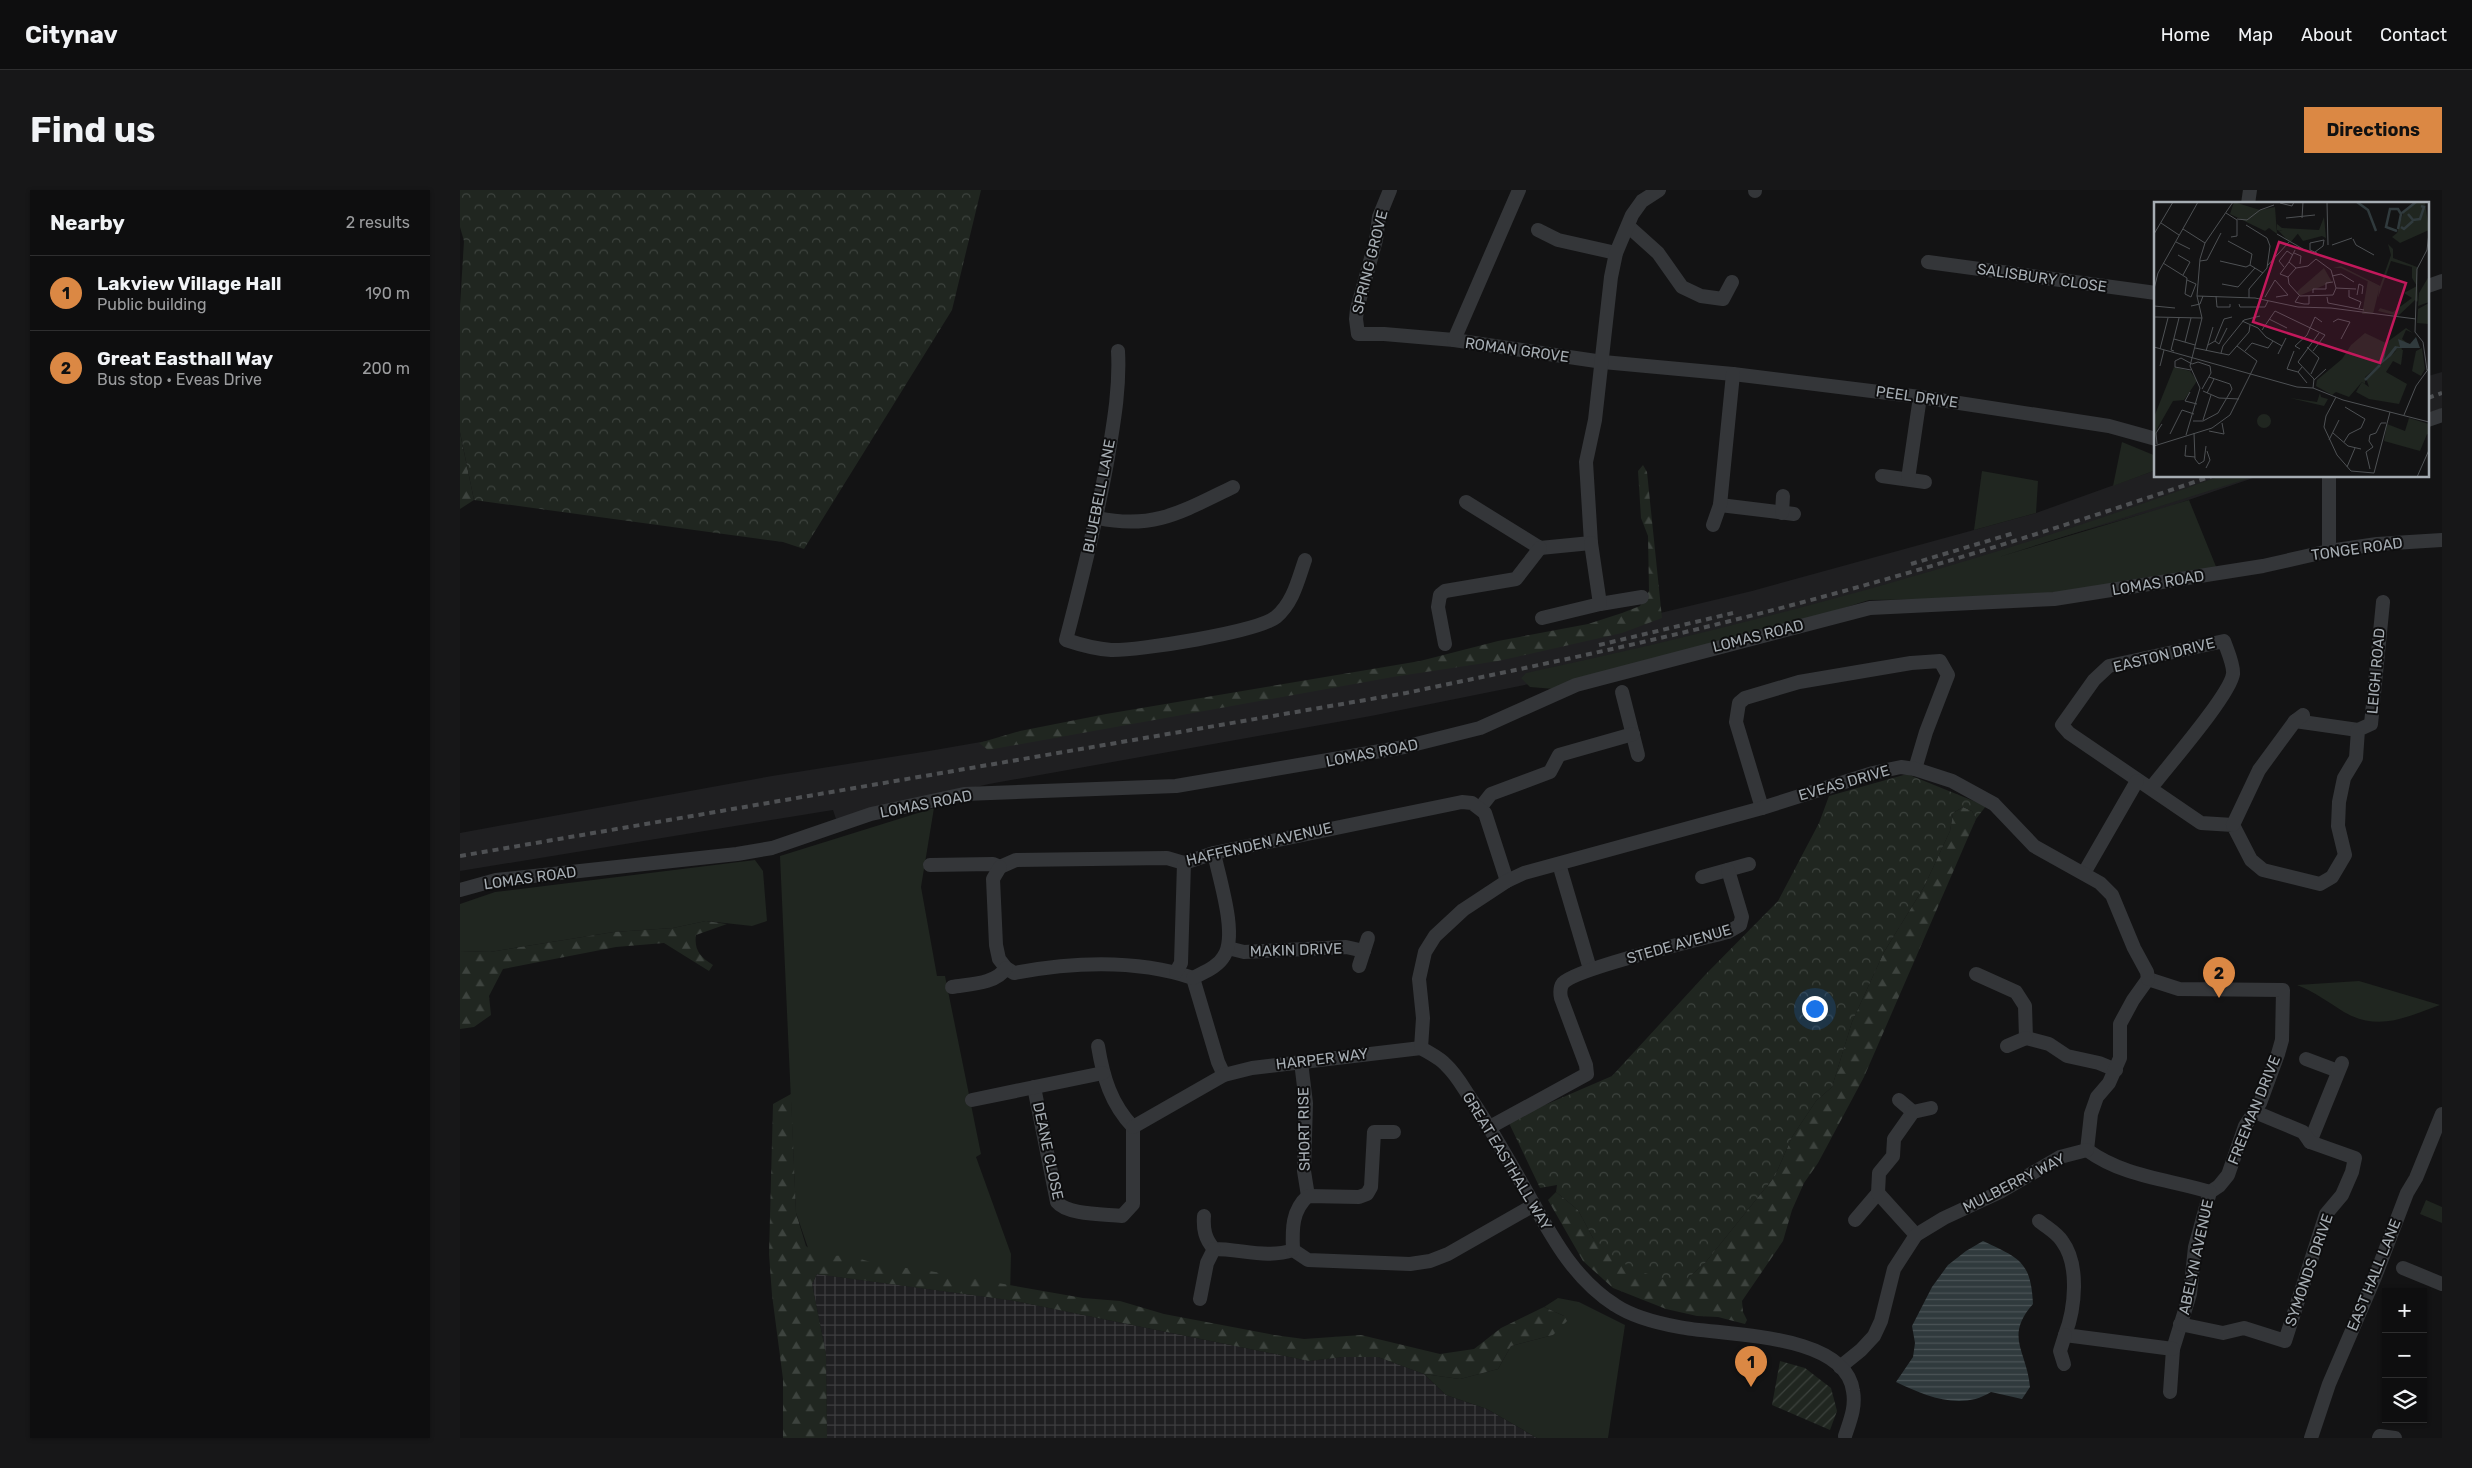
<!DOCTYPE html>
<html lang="en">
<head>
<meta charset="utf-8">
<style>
	body { margin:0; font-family:Rubik,sans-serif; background:#171718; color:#f1f3f6 }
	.controls { position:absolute; right:15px; bottom:15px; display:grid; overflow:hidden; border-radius:0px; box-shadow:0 1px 4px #0004 }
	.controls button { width:45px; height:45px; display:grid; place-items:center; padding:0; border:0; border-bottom:1px solid #2e2e2f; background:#0e0e0f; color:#f1f3f6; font:25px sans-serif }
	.you { position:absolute; left:1354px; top:818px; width:18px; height:18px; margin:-12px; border:4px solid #fff; border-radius:50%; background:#1a73e8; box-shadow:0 0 0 8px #1a73e833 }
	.badge { display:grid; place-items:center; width:32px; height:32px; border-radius:50%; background:#db8844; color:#111; font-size:16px; font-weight:700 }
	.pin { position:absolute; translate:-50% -41px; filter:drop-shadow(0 1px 2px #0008) }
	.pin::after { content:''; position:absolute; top:26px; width:18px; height:15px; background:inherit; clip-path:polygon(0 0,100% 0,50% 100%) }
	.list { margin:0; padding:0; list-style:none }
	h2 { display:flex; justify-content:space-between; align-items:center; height:65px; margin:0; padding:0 20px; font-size:21px }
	h2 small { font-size:16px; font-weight:400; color:#9b9c9e }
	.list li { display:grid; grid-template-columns:32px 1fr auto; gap:15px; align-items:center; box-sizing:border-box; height:75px; padding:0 20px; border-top:1px solid #2e2e2f }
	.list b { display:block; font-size:19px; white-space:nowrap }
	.list p { margin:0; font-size:16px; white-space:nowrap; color:#9b9c9e }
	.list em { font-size:16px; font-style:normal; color:#9b9c9e }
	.icon { flex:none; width:28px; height:28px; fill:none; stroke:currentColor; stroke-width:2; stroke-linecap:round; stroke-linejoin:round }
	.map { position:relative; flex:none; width:1982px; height:1248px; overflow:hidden; border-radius:0px }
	header { display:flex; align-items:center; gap:30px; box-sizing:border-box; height:70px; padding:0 25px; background:#0e0e0f; border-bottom:1px solid #2e2e2f }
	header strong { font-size:24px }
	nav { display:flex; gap:28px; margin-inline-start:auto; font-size:18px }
	.intro { display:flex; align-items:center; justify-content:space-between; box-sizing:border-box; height:120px; padding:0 30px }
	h1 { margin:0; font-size:35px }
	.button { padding:12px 22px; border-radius:0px; background:#db8844; color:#111; font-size:18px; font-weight:700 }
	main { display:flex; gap:30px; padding:0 30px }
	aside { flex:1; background:#0e0e0f; border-radius:0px; box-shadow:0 1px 4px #0004 }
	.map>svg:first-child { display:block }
</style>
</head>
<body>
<header>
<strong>Citynav</strong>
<nav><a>Home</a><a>Map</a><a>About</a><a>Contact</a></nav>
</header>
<div class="intro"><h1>Find us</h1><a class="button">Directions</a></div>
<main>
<aside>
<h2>Nearby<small>2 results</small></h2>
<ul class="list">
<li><span class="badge">1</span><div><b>Lakview Village Hall</b><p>Public building</p></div><em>190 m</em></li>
<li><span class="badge">2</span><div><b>Great Easthall Way</b><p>Bus stop · Eveas Drive</p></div><em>200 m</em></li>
</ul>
</aside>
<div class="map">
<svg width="1982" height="1248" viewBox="0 0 1982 1248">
	<defs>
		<pattern id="industrial-grid" width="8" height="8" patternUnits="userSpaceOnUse" patternTransform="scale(1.25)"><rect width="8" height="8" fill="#1f1f21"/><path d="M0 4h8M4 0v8" fill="none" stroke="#3d3d3f"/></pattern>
		<pattern id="forest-firs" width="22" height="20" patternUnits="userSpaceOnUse" patternTransform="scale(1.25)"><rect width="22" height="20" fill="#202620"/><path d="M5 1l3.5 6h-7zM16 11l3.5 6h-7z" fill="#3d433e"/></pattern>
		<pattern id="park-crowns" width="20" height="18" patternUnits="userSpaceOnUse" patternTransform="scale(1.25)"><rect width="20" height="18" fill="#202620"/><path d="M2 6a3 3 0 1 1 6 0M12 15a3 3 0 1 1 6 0" fill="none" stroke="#3d433e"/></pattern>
		<pattern id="garden-furrows" width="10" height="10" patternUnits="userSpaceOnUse" patternTransform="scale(1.25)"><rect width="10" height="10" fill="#202620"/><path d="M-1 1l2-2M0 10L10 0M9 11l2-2" fill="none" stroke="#3d433e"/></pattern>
		<pattern id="water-rules" width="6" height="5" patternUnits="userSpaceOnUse" patternTransform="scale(1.25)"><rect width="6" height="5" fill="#303a3d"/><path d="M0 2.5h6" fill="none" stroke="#4b5457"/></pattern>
	</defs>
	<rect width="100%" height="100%" fill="#131314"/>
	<g fill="#1f1f21">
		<polygon points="1982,182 1982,218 1968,223 1968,186"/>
		<polygon points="1696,280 1696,286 1796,287 1705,318 1608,345 1300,440 1089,490 911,526 529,594 376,629 373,620 0,681 0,643 312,586 469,561 826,499 1104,446 1292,401 1576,323"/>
	</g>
	<polygon fill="url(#industrial-grid)" points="357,1084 550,1110 849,1171 883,1167 918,1167 964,1184 986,1205 1027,1219 1077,1248 367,1248 366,1164 352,1094"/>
	<g fill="#202620">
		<polygon points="1662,252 1696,266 1696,280 1653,296"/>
		<polygon points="1522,281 1578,291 1576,323 1514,340"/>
		<path d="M1760,286H1796L1539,367L1729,310L1757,379L1573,408L1409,410L1368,423L1299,440L1094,499L1070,497L1061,488L1066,483C1301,433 1535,369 1760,286Z"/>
		<polygon points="474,618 461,697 477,786 485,786 521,964 516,967 551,1064 550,1110 357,1084 336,1023 320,666"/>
		<polygon points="295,670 303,681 307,731 292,736 246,731 213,738 154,742 30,762 0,761 0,714 35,702"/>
		<path d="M1899,791L1980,815C1946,827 1919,842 1884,822C1868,812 1855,802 1837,795Z"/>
		<polygon points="1966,1010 1982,1017 1982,1033 1960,1024"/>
		<polygon points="1098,1108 1119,1112 1165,1135 1148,1248 1077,1248 1027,1219 986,1205 964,1184 1000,1189 1038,1179 1051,1156 1093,1145 1104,1126 1084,1117"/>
	</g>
	<g fill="url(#forest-firs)">
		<polygon points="0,243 14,310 0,319"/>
		<polygon points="1183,275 1187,282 1202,428 1162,443 1038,471 933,487 528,560 519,553 560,541 646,524 960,471 1038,451 1128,434 1162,423 1180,416 1189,401 1188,346 1181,328 1178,281"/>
		<polygon points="1503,617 1512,621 1516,629 1404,887 1358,973 1344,993 1332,1020 1323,1051 1282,1111 1283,1122 1287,1130 1285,1134 1258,1127 1237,1126 1206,1119 1153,1098 1123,1071 1088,1010 1096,1002 1118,1020 1133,1048 1228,1088 1245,1073 1315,986 1332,947 1356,911 1372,897 1392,832 1424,762 1464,697 1490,641 1493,623"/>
		<path d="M246,731L267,734L236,745C234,760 240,767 253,775L249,781L204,753L156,757L43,779L29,806L31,825L14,837L0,839V761L30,762L154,742L213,738Z"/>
		<polygon points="331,904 336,1023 346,1056 360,1067 387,1065 424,1076 458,1079 623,1108 660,1111 704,1124 814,1145 844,1149 901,1145 980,1164 1014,1159 1041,1138 1084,1117 1104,1126 1107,1131 1093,1145 1051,1156 1038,1179 1000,1189 964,1184 918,1167 883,1167 849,1171 550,1110 357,1084 352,1094 366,1164 367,1248 323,1248 323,1189 312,1105 309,1064 313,914"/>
	</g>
	<g fill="url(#park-crowns)">
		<polygon points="0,0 521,0 492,120 344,359 323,352 14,310 0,242 0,116 4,51 0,37"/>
		<polygon points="1447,584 1526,616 1516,629 1512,621 1503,617 1493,623 1490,641 1464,697 1424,762 1392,832 1372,897 1356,911 1332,947 1315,986 1245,1073 1228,1088 1217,1093 1175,1080 1155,1068 1133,1048 1118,1020 1096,1002 1097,995 1080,998 1048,931 1152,886 1245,785 1318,711 1359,633 1369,606"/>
	</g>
	<polygon fill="url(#garden-furrows)" points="1320,1171 1345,1178 1371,1198 1377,1221 1370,1240 1312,1215"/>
	<path fill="url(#water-rules)" d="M1523,1051C1559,1068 1571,1071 1573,1114C1544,1147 1567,1161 1570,1197L1562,1209L1531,1202C1501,1221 1465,1206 1436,1192L1453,1167L1455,1153L1452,1136L1472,1097L1488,1075L1506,1061Z"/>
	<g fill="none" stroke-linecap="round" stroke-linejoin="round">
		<g stroke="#343639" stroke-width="14">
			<polyline points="930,0 919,27 916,50 897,119 896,129 898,144 924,144 994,150 1143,172 1273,184 1460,207 1649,236 1696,249"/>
			<polyline points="1295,1 1295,0"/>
			<polyline points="1788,14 1790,0"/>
			<polyline points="1168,36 1198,63 1222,97 1241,106 1263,109 1272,92"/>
			<polyline points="1078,40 1098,50 1156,63"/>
			<polyline points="1468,72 1696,103"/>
			<polyline points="1968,96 1982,91"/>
			<polyline points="994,150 1059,0"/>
			<path d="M658,161C660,197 654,231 648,267C637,329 622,389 606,450C621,455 636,459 651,460C677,461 798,442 816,427C833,413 838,390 845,370"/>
			<polyline points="1968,230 1982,225"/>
			<polyline points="1422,286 1465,292"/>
			<polyline points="1869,286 1869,361"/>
			<polyline points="1448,289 1460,207"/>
			<polyline points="1006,312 1080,358 1131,353 1126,272 1135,230 1151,87 1156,63 1172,25 1182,11 1199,0"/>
			<polyline points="1260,315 1334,324"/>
			<polyline points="1322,323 1323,306"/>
			<path d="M638,328C694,340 723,321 773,297"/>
			<polyline points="1253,335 1260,315 1273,184"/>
			<polyline points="1140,414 1182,407"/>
			<polyline points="1082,428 1140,414 1131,353"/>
			<polyline points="985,454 978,417 980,405 985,401 1056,389 1080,358"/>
			<polyline points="1162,502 1178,565"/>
			<polyline points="1835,531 1898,540"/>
			<path d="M1691,598C1707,577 1770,505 1773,484C1774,475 1767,460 1764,451L1649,476L1634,490L1602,535L1609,543L1741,633L1773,635L1791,670L1803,680L1860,694L1872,687L1885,665L1878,636L1879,612L1884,588L1896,568L1898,540L1911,534L1923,412"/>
			<polyline points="1020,618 1031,604 1090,582 1099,565 1173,544"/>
			<polyline points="1302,618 1276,532 1279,513 1285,508 1339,492 1451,473 1480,471 1488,485 1466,542 1455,579"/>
			<polyline points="1773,635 1799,580 1835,531 1843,525"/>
			<polyline points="1099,674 1130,779"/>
			<polyline points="470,675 533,674 540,677"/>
			<polyline points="540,677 556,670 707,668 724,673 754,663 1002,612 1012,613 1025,623 1047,691"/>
			<path d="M540,677L533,689L536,755L539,769L546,778L554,783C613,772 676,769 733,788L758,872L764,885"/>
			<polyline points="1624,683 1677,591"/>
			<polyline points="1242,687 1289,674"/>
			<polyline points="0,700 36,690 277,664 312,658 411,624 504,604 716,596 944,557 1020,538 1116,495 1410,418 1594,409 1803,376 1869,361 1917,354 1982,350"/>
			<polyline points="768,758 784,762 886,757 904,761"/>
			<polyline points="899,776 908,748"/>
			<polyline points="716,782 721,773 724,673"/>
			<polyline points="1516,784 1556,802 1565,816 1566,848 1589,854 1607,866 1639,873 1656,880"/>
			<path d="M733,788C744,782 758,777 764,766C778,745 759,688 754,663"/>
			<polyline points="1688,789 1719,799 1823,800 1822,850 1818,864 1800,913 1785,936 1768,985 1759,996 1750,1002"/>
			<path d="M492,797C510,794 536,794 546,778"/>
			<polyline points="1547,856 1566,848"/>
			<polyline points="1846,869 1878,881"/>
			<polyline points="841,872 846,913 844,981 848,1006"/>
			<path d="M574,897L597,1012C607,1025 645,1024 662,1026L673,1014V937C651,914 643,887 638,856"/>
			<polyline points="512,910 643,883"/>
			<polyline points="1439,910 1453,922"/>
			<polyline points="673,937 764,885 792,878 961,858"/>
			<path d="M1030,937L1127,884L1126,875L1101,808C1100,803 1100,797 1103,793C1117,778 1241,749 1268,742L1280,735L1282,727L1268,680"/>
			<polyline points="1850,952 1882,873"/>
			<path d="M1627,960C1664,987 1708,989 1750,1002L1735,1057L1730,1104L1713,1159L1710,1202"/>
			<polyline points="1627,960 1631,924 1637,907 1649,893 1660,868 1660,834 1673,810 1688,789"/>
			<path d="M744,1026C743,1039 745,1049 754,1059C781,1059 807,1069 833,1060"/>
			<polyline points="1395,1030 1418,1003"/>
			<path d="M1579,1031C1586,1037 1597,1043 1602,1051C1620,1075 1615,1119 1605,1145L1713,1159"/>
			<polyline points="1456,1045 1418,1003 1419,983 1433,966 1434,949 1453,922 1471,918"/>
			<polyline points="833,1060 848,1070 950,1074 970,1071 988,1064 1074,1015"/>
			<path d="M833,1060C832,1039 832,1020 848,1006L899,1007L907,1004L911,997L914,942H934"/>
			<polyline points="1943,1078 1982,1094"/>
			<polyline points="740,1109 747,1073 754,1059"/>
			<polyline points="1720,1134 1763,1143 1784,1138 1825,1151 1866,1024 1882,1005 1892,982 1895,968 1850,952 1843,942 1795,922"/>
			<polyline points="1604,1174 1600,1161 1605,1145"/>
			<polyline points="1380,1177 1401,1160 1414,1146 1421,1131 1434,1079 1456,1045 1484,1028 1540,1002 1600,967 1627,960"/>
			<path d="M1385,1246C1390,1231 1396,1217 1393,1201C1385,1142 1263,1146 1219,1137C1197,1133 1173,1127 1155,1115C1114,1089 1092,1047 1069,1006C1051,974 1033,942 1013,912C1004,899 997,885 986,875C980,868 969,863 961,858L963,828L959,789L965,762L975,746L1003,720L1047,691L1064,683L1302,618L1413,583L1441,577L1455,579L1492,591L1534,614L1574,656L1640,693L1652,705L1674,758L1687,782L1688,789"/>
			<polyline points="1851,1248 1869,1194 1915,1087 1947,1003 1956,988 1982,924"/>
			<polyline points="1919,1248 1920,1246 1935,1248"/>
		</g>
		<g stroke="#4e5053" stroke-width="4" stroke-dasharray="6 5" stroke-linecap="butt">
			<polyline points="1968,208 1982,203"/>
			<polyline points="1451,374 1554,343"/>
			<polyline points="1139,455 1273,423"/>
			<path d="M0,666L946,503C1050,481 1154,460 1258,434C1424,393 1589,342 1752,286"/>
		</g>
	</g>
	<g text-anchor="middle" stroke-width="4" stroke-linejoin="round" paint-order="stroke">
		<g font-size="15" fill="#a6adb3" stroke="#0e0e0f">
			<text transform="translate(910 72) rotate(-76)" y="5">SPRING GROVE</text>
			<text transform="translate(1582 88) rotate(8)" y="5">SALISBURY CLOSE</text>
			<text transform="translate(1057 160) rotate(8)" y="5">ROMAN GROVE</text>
			<text transform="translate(1457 207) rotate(8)" y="5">PEEL DRIVE</text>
			<text transform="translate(639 306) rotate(-79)" y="5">BLUEBELL LANE</text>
			<text transform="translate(1897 359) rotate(-8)" y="5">TONGE ROAD</text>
			<text transform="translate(1698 393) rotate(-9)" y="5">LOMAS ROAD</text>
			<text transform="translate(1298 446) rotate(-14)" y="5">LOMAS ROAD</text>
			<text transform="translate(1704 465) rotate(-14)" y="5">EASTON DRIVE</text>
			<text transform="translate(1916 481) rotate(-85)" y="5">LEIGH ROAD</text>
			<text transform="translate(912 563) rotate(-11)" y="5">LOMAS ROAD</text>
			<text transform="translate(1384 593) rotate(-16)" y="5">EVEAS DRIVE</text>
			<text transform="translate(466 614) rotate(-11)" y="5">LOMAS ROAD</text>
			<text transform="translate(799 654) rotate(-13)" y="5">HAFFENDEN AVENUE</text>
			<text transform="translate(70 688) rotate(-8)" y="5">LOMAS ROAD</text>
			<text transform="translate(1219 754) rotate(-16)" y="5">STEDE AVENUE</text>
			<text transform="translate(836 760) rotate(-2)" y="5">MAKIN DRIVE</text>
			<text transform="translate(862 869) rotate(-7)" y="5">HARPER WAY</text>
			<text transform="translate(1794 920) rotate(-68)" y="5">FREEMAN DRIVE</text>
			<text transform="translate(844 939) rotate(-91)" y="5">SHORT RISE</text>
			<text transform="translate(588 961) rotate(78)" y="5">DEANE CLOSE</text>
			<text transform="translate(1047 971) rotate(59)" y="5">GREAT EASTHALL WAY</text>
			<text transform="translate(1554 993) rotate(-27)" y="5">MULBERRY WAY</text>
			<text transform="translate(1736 1067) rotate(-78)" y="5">ABELYN AVENUE</text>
			<text transform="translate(1849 1080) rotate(-71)" y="5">SYMONDS DRIVE</text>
			<text transform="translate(1914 1085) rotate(-68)" y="5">EAST HALL LANE</text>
		</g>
	</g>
	<g transform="translate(1694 12)">
		<rect width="275" height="275" fill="#131314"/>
		<path d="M263,0H271L275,28L246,41L238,35L243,31L249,11ZM170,15L172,36L168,34L149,39L144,32L123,28V22L128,26L165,28ZM275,74V100L264,104L265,91ZM214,78L226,84L219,112H208ZM275,101V122L263,121L264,107ZM243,148H249L247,163L239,159L232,170L253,182L245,202L215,197L202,190L208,180L215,185L212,176ZM166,191L167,195L174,197L170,204L136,196L163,200ZM103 219a7 7 0 1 1 14 0a7 7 0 1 1-14 0ZM255,216L275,222V233L273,232L266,249L230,239L233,222L251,229Z" fill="#202620"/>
		<path d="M234,42L239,47V56L263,65L264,98L263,100L261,98L244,114L224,109L226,106L239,110L258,96L250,91L263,84L258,76V65L237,59L224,96L225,85L187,66H179L187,64L226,84L237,53ZM252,126L259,131L252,128L248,137L252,140L250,145L246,139L248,148L241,149L224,167L232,141ZM268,146L271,167L267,174L258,169L262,149Z" fill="#202620"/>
		<path d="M80,0L106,8L121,5L123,32L115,26L111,29L76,12ZM170,66L178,80L145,94L143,90L147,86ZM211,131L232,141L225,163L211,175V182L208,180L195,195L182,190L178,193L162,184L163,178L188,157L197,143ZM20,165L36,169L43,179L30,198L19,199L3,227L0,243V215Z" fill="#202620"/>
		<path d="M124,28L127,29H146L136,41Z" fill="#202620"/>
		<path d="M262,135L266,146H243L237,154L226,163L233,142L230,158L241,144L246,145L244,137L256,142Z" fill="#303a3d"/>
		<path fill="none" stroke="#303a3d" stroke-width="2.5" d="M203,0L214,8L222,29M248,11L262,0M254,12L259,18L266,17L270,5L267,4M247,25L250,27L259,19M243,29L232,25L236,7H244L247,12L244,27M211,178L226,163"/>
		<path fill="none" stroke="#4e5154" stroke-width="1" d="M173,0L174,43M126,1L138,4L140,0M72,11L83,18V34L77,35M132,16L161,13M148,16L149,0M83,17L93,18L106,8L120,3M7,21L25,33M92,23L113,36L116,44L113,66L95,87V96M29,27L51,41M0,32L19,0M123,32L149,47M199,37L202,43L220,53M74,39L98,52L96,63L109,71M22,40L36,47M178,43L198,36M141,48L135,60L142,66M161,50L169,44L170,38L156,41V48L163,51M140,51L147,54L146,62M24,53L36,60L29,73M46,59L53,58L67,31M66,59L92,65L96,63M9,61L33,76L31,92L37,95L42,82L33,78M113,64L135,40M130,65L125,59L133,49L139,53M178,74L187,72L200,80M134,75L135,82L146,94L179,93L182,86L177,68L162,57M134,75L142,66L154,64L162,57M134,75L126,72L135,60M68,82L84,85L101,66M182,86L202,87M0,87L4,71L44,0M195,88V95L207,100L205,106M159,91V87H172V81L179,80M203,93L205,82L209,84L208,92M43,94L101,96L144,105L177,106L262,117M62,94L63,105H76V102M145,94L141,100L150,102H155V94M111,95L121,78L134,93L122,95M173,95L174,101L210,108M85,102L86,105H111L114,99M0,104L21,106M37,104L46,102L49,94M0,115L48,116M115,117L133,126M88,119L104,126L112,135L128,144M179,120L184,117L196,120L187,137M108,128L121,109L171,133L159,149M20,137L41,143M61,139L65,142L73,126M31,140L37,116M54,143L61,139L70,117L78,115M0,145L143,185L159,186L189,198L275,220M153,145L165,156L157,172M41,146L75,153L95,130L96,123M6,147L14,116M146,147L141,144L153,133L161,115L168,120M20,149L17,148L25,116M52,149L59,125M91,149L98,141L114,146L119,139M140,149L133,167L144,170M67,151L69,144L90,118L106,114M124,152L132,136M6,164L10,148M148,165L144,170L153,181M37,168L21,165V159L27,156L38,162L44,160L56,164L57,171L48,187M273,168L269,140L261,130L263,67L273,48L275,31M160,178L172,167M159,186L160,177L144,160L165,131M49,189L65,196L85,197M36,190L31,199L43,202M53,191L60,177M182,195L172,214L170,225L183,253L197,269M250,213L262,184L275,166M49,218L57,193M39,219H49L64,211L78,187L76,182L55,175M55,229L70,232L68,221M40,231L41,257L45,262L50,259L52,244M179,231L194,244L207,247M16,232L28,208L40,212M32,233L46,186L36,164L48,116L43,94L46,57L51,41L79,0M175,238L185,218M190,240L195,232L207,226L211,217L191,205M3,242L2,231L8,222M32,243L31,254L41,255M0,244L58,226L76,213L103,159L83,144M193,265L201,246M52,266L56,258L53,249M216,267L212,250L219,245L215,239L216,233L222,231L227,221H232M197,269L220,271L236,210M263,275L275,248"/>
		<path fill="#c2185b" fill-opacity="0.15" stroke="#c2185b" stroke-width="2.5" d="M125,40L252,81L226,161L99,120Z"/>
		<rect width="275" height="275" fill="none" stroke="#a6adb3" stroke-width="2.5"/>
	</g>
</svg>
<div class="controls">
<button>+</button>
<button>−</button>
<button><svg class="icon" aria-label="layers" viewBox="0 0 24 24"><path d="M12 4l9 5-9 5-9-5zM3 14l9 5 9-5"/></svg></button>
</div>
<div class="you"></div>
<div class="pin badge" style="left:1291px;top:1197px">1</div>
<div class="pin badge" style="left:1759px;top:808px">2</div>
</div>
</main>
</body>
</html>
